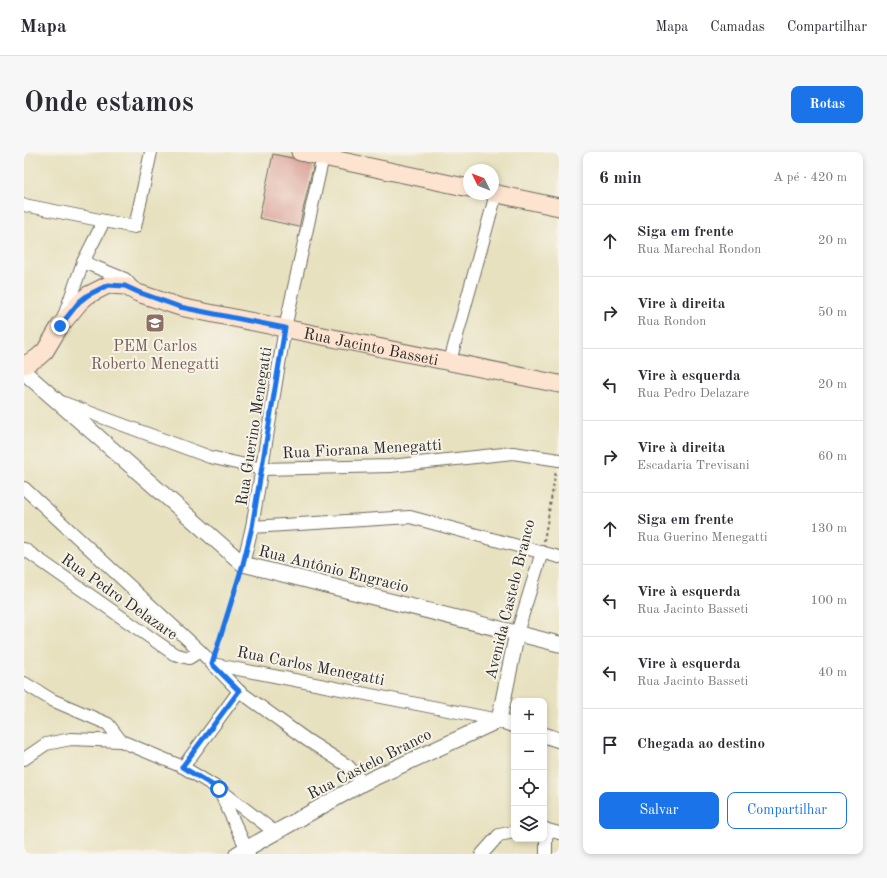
<!DOCTYPE html>
<html lang="pt">
<head>
<meta charset="utf-8">
<style>
	body { margin:0; font-family:"Old Standard TT",serif; background:#f7f7f7; color:#2b2b33 }
	.controls { position:absolute; right:12px; bottom:12px; display:grid; overflow:hidden; border-radius:8px; box-shadow:0 2px 6px #0003 }
	.controls button { width:36px; height:36px; display:grid; place-items:center; padding:0; border:0; border-bottom:1px solid #e1e1e2; background:#fff; color:#2b2b33; font:20px sans-serif }
	.compass { position:absolute; left:439px; top:12px; width:36px; height:36px; border-radius:50%; background:#fff; box-shadow:0 2px 6px #0003; rotate:313deg }
	.stop { position:absolute; width:12px; height:12px; margin:-9px; border:3px solid #1a73e8; border-radius:50%; background:#fff }
	.stop.end { background:#1a73e8; border-color:#fff; box-shadow:0 1px 4px #0008 }
	.list { margin:0; padding:0; list-style:none }
	h2 { display:flex; justify-content:space-between; align-items:center; height:52px; margin:0; padding:0 16px; font-size:17px }
	h2 small { font-size:13px; font-weight:400; color:#7c7c81 }
	.list li { display:grid; grid-template-columns:26px 1fr auto; gap:12px; align-items:center; box-sizing:border-box; height:72px; padding:0 16px; border-top:1px solid #e1e1e2 }
	.list b { display:block; font-size:15px; white-space:nowrap }
	.list p { margin:0; font-size:13px; white-space:nowrap; color:#7c7c81 }
	.list em { font-size:13px; font-style:normal; color:#7c7c81 }
	.actions { display:flex; gap:8px; padding:12px 16px }
	.actions a { flex:1; padding:9px 0; border:1px solid #1a73e8; border-radius:8px; text-align:center; font-size:14px; color:#1a73e8 }
	.actions .main { background:#1a73e8; color:#fff }
	.icon { flex:none; width:22px; height:22px; fill:none; stroke:currentColor; stroke-width:2; stroke-linecap:round; stroke-linejoin:round }
	.map { position:relative; flex:none; width:535px; height:702px; overflow:hidden; border-radius:8px }
	header { display:flex; align-items:center; gap:24px; box-sizing:border-box; height:56px; padding:0 20px; background:#fff; border-bottom:1px solid #e1e1e2 }
	header strong { font-size:19px }
	nav { display:flex; gap:22px; margin-inline-start:auto; font-size:14px }
	.intro { display:flex; align-items:center; justify-content:space-between; box-sizing:border-box; height:96px; padding:0 24px }
	h1 { margin:0; font-size:28px }
	.button { padding:10px 18px; border-radius:8px; background:#1a73e8; color:#fff; font-size:14px; font-weight:700 }
	main { display:flex; gap:24px; padding:0 24px }
	aside { flex:1; background:#fff; border-radius:8px; box-shadow:0 2px 6px #0003 }
	.map>svg:first-child { display:block }
</style>
</head>
<body>
<header>
<strong>Mapa</strong>
<nav><a>Mapa</a><a>Camadas</a><a>Compartilhar</a></nav>
</header>
<div class="intro"><h1>Onde estamos</h1><a class="button">Rotas</a></div>
<main>
<div class="map">
<svg width="535" height="702" viewBox="0 0 535 702">
	<rect width="100%" height="100%" fill="#f7f3e8"/>
	<filter id="ink" filterUnits="userSpaceOnUse"><feTurbulence type="fractalNoise" baseFrequency=".025" numOctaves="2"/><feDisplacementMap in="SourceGraphic" scale="8" xChannelSelector="R" yChannelSelector="G"/><feConvolveMatrix kernelMatrix="1 2 1 2 8 2 1 2 1" color-interpolation-filters="sRGB"/></filter>
	<filter id="wash" filterUnits="userSpaceOnUse"><feTurbulence type="fractalNoise" baseFrequency=".012" numOctaves="4" result="noise"/><feDisplacementMap in="SourceGraphic" scale="16" xChannelSelector="R" yChannelSelector="G"/><feGaussianBlur stdDeviation="0.9" result="paint"/><feColorMatrix in="noise" values="0 0 0 0 0 0 0 0 0 0 0 0 0 0 0 0 0 1.4 0 .05"/><feComposite in="paint" operator="in"/></filter>
	<g filter="url(#wash)">
		<rect width="100%" height="100%" fill="#e7e1bf"/>
		<g id="blocks">
			<polygon fill="#dda49b" points="249,2 286,10 289,15 275,75 235,66"/>
		</g>
	</g>
	<g filter="url(#ink)">
		<use href="#blocks" fill-opacity="0" stroke="#6d6b5f" stroke-width="1"/>
		<g fill="none" stroke-linecap="round" stroke-linejoin="round">
			<g stroke="#6d6b5f" stroke-width="14">
				<g id="minor">
					<polyline points="0,53 111,75 127,0"/>
					<polyline points="59,110 101,127 110,137"/>
					<polyline points="40,164 59,110 80,69"/>
					<polyline points="426,209 472,42"/>
					<polyline points="37,250 186,305 238,317 366,314 489,301 535,308"/>
					<polyline points="0,336 176,499 215,539 283,588 324,614 339,631"/>
					<polyline points="228,375 386,365 535,405"/>
					<polyline points="0,397 150,502 165,506 176,499"/>
					<polyline points="219,412 228,375 261,176 300,0"/>
					<polyline points="493,481 518,400"/>
					<polyline points="188,512 475,568"/>
					<polyline points="0,531 28,548 84,572 97,589"/>
					<polyline points="0,607 22,592 47,587 97,589 159,615 195,637 252,681"/>
					<polyline points="159,615 215,539"/>
					<polyline points="196,640 225,702"/>
					<polyline points="520,677 535,681"/>
					<polyline points="458,702 475,683 490,680"/>
					<polyline points="522,702 522,677"/>
				</g>
			</g>
			<g stroke="#6d6b5f" stroke-width="17">
				<g id="tertiary">
					<polyline points="0,220 219,412 535,492"/>
					<polyline points="475,568 493,481"/>
					<polyline points="475,568 490,573"/>
					<polyline points="520,583 535,588"/>
					<polyline points="213,702 339,631 475,568"/>
				</g>
			</g>
			<g stroke="#6d6b5f" stroke-width="19">
				<g id="secondary">
					<polyline points="276,0 445,36"/>
					<polyline points="469,41 535,55"/>
					<path id="s1" d="M0,213L13,206L21,199L36,174L55,151L64,143L84,133L101,134L114,141L156,155L535,232"/>
				</g>
			</g>
			<g stroke="#6d6b5f" stroke-width="2" stroke-dasharray="3 3" stroke-linecap="butt">
				<polyline points="520,389 532,319"/>
				<polyline points="192,500 216,424"/>
			</g>
			<use href="#minor" stroke="#fff" stroke-width="12"/>
			<use href="#tertiary" stroke="#fff" stroke-width="15"/>
			<use href="#secondary" stroke="#fde4d0" stroke-width="17"/>
		</g>
	</g>
	<g fill="none" stroke-linecap="round" stroke-linejoin="round" filter="url(#ink)">
		<polyline stroke="#1a73e8" stroke-width="5" points="36,174 55,150 64,143 84,133 101,134 114,140 156,155 261,176 228,375 219,412 188,512 215,539 158,615 195,637"/>
	</g>
	<defs>
		<g id="school-square" transform="scale(1)"><rect x="-9" y="-9" width="18" height="18" rx="4" fill="#8d6e63" stroke="#f7f3e8"/><path d="M0-5L7-2L0 1L-7-2ZM-4 1L0 2.5L4 1V4Q0 6-4 4Z" fill="#fff"/></g>
	</defs>
	<g fill-rule="evenodd">
		<use href="#school-square" x="131" y="171"/>
	</g>
	<g text-anchor="middle" stroke-width="4" stroke-linejoin="round" paint-order="stroke">
		<g font-size="16" fill="#785e54" stroke="#f7f3e8">
			<text x="131" y="199">PEM Carlos<tspan x="131" dy="18">Roberto Menegatti</tspan></text>
		</g>
		<g font-size="16" fill="#2b2b2b" stroke="#f7f3e8">
			<text dy="6" stroke="none"><textPath href="#s1" startOffset="390">Rua Jacinto Basseti</textPath></text>
			<text transform="translate(229 274) rotate(-81)" y="6">Rua Guerino Menegatti</text>
			<text transform="translate(338 296) rotate(-3)" y="6">Rua Fiorana Menegatti</text>
			<text transform="translate(310 416) rotate(14)" y="6">Rua Antônio Engracio</text>
			<text transform="translate(96 444) rotate(35)" y="6">Rua Pedro Delazare</text>
			<text transform="translate(485 447) rotate(-76)" y="6">Avenida Castelo Branco</text>
			<text transform="translate(287 513) rotate(11)" y="6">Rua Carlos Menegatti</text>
			<text transform="translate(345 611) rotate(-27)" y="6">Rua Castelo Branco</text>
		</g>
	</g>
</svg>
<div class="controls">
<button>+</button>
<button>−</button>
<button><svg class="icon" aria-label="locate" viewBox="0 0 24 24"><circle cx="12" cy="12" r="6"/><path d="M12 2v4M12 18v4M2 12h4M18 12h4"/></svg></button>
<button><svg class="icon" aria-label="layers" viewBox="0 0 24 24"><path d="M12 4l9 5-9 5-9-5zM3 14l9 5 9-5"/></svg></button>
</div>
<svg class="compass" viewBox="-18 -18 36 36"><path d="M0-13l5 13h-10z" fill="#e53935"/><path d="M0 13l5-13h-10z" fill="#7c7c81"/></svg>
<div class="stop" style="left:195px;top:637px"></div>
<div class="stop end" style="left:36px;top:174px"></div>
</div>
<aside>
<h2>6 min<small>A pé · 420 m</small></h2>
<ul class="list">
<li><svg class="icon" aria-label="ahead" viewBox="0 0 24 24"><path d="M12 20V5M6 11l6-6 6 6"/></svg><div><b>Siga em frente</b><p>Rua Marechal Rondon</p></div><em>20 m</em></li>
<li><svg class="icon" aria-label="right" viewBox="0 0 24 24"><path d="M7 20v-9h11M14 6l5 5-5 5"/></svg><div><b>Vire à direita</b><p>Rua Rondon</p></div><em>50 m</em></li>
<li><svg class="icon" aria-label="left" viewBox="0 0 24 24"><path d="M17 20v-9H6M10 6l-5 5 5 5"/></svg><div><b>Vire à esquerda</b><p>Rua Pedro Delazare</p></div><em>20 m</em></li>
<li><svg class="icon" aria-label="right" viewBox="0 0 24 24"><path d="M7 20v-9h11M14 6l5 5-5 5"/></svg><div><b>Vire à direita</b><p>Escadaria Trevisani</p></div><em>60 m</em></li>
<li><svg class="icon" aria-label="ahead" viewBox="0 0 24 24"><path d="M12 20V5M6 11l6-6 6 6"/></svg><div><b>Siga em frente</b><p>Rua Guerino Menegatti</p></div><em>130 m</em></li>
<li><svg class="icon" aria-label="left" viewBox="0 0 24 24"><path d="M17 20v-9H6M10 6l-5 5 5 5"/></svg><div><b>Vire à esquerda</b><p>Rua Jacinto Basseti</p></div><em>100 m</em></li>
<li><svg class="icon" aria-label="left" viewBox="0 0 24 24"><path d="M17 20v-9H6M10 6l-5 5 5 5"/></svg><div><b>Vire à esquerda</b><p>Rua Jacinto Basseti</p></div><em>40 m</em></li>
<li><svg class="icon" aria-label="arrive" viewBox="0 0 24 24"><path d="M6 21V4h12l-3 4 3 4H6"/></svg><div><b>Chegada ao destino</b></div></li>
</ul>
<div class="actions"><a class="main">Salvar</a><a>Compartilhar</a></div>
</aside>
</main>
</body>
</html>
